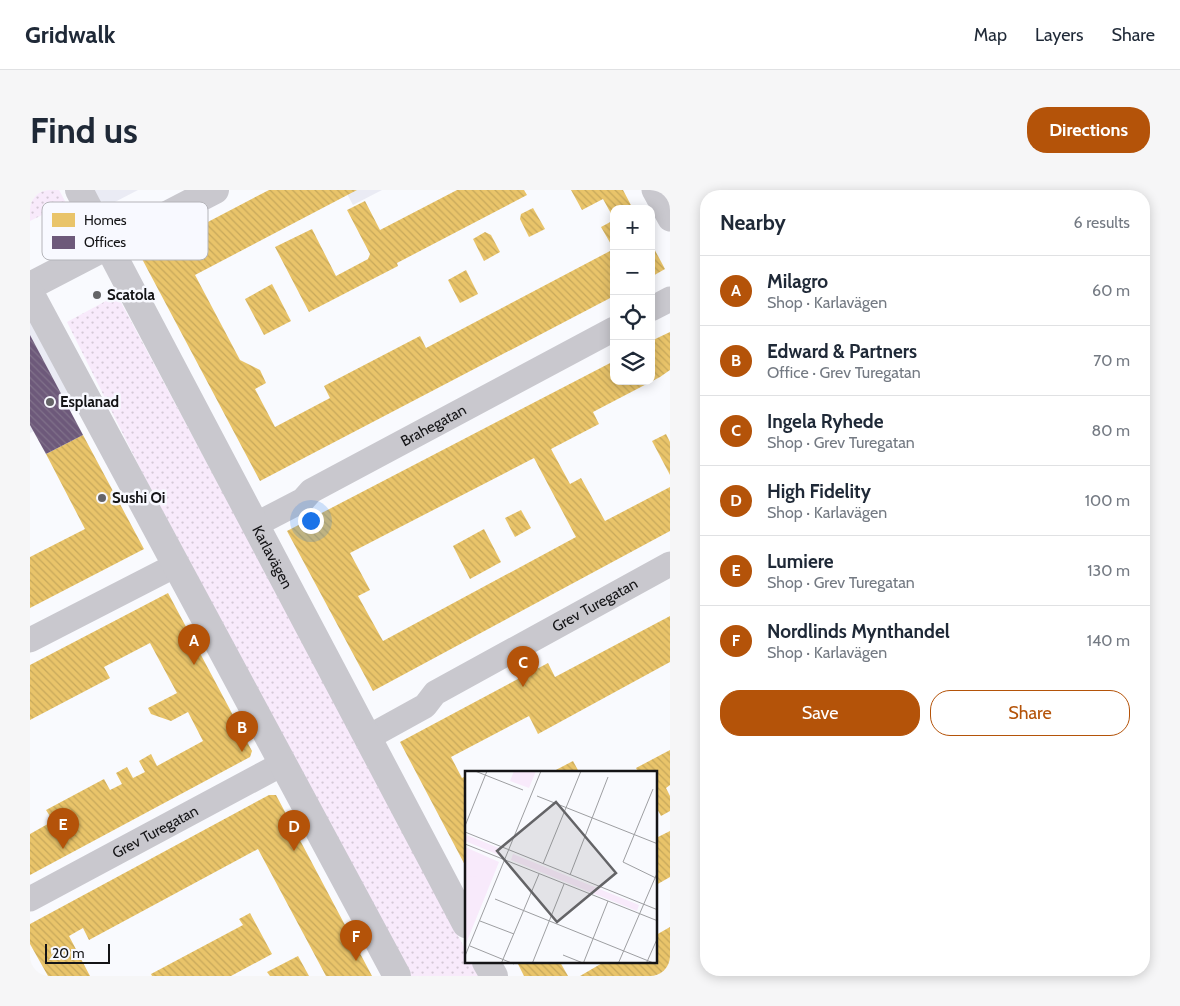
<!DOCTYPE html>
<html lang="en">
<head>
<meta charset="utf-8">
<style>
	body { margin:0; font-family:Cabin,sans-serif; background:#f6f6f7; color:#1f2937 }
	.controls { position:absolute; right:15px; top:15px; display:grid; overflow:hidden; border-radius:10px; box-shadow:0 2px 12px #0003 }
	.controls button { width:45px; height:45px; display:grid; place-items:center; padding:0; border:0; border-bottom:1px solid #e0e1e3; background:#fff; color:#1f2937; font:25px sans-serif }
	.scale { position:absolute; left:15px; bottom:12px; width:65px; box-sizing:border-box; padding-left:5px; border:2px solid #141416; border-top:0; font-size:14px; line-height:18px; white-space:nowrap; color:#141416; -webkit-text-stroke:4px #f8f9ff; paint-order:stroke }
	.you { position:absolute; left:280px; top:330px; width:18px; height:18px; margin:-12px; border:4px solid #fff; border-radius:50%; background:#1a73e8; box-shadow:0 0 0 8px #1a73e833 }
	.badge { display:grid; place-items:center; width:32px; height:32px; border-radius:50%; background:#b45309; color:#fff; font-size:16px; font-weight:700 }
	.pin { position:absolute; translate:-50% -41px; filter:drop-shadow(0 1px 2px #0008) }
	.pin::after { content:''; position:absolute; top:26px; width:18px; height:15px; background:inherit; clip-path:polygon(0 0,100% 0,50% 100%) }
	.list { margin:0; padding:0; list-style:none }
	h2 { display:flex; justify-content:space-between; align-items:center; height:65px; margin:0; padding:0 20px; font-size:21px }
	h2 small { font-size:16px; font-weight:400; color:#747a83 }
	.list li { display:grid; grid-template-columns:32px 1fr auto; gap:15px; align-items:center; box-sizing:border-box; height:70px; padding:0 20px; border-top:1px solid #e0e1e3 }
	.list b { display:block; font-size:19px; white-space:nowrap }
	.list p { margin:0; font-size:16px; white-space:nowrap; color:#747a83 }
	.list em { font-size:16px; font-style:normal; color:#747a83 }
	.actions { display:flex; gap:10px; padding:15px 20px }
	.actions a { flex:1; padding:11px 0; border:1px solid #b45309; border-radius:20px; text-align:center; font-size:18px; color:#b45309 }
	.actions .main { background:#b45309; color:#fff }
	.icon { flex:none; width:28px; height:28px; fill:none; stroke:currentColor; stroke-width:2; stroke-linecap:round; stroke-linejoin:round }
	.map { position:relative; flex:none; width:640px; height:786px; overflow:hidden; border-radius:20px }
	header { display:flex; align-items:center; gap:30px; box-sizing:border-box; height:70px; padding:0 25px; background:#fff; border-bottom:1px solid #e0e1e3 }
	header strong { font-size:24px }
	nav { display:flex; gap:28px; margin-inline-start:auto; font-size:18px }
	.intro { display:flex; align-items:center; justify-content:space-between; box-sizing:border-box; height:120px; padding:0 30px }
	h1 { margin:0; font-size:35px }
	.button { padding:12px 22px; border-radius:20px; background:#b45309; color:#fff; font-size:18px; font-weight:700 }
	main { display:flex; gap:30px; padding:0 30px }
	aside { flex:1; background:#fff; border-radius:20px; box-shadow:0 2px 12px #0003 }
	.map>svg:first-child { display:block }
</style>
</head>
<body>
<header>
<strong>Gridwalk</strong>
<nav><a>Map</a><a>Layers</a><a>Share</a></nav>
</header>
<div class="intro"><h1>Find us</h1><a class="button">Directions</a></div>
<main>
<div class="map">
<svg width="640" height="786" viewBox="0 0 640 786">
	<defs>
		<pattern id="grass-dots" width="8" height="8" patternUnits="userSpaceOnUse" patternTransform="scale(1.25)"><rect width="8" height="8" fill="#f8eafb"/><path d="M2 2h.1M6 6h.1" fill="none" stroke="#d4c8d6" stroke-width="1.8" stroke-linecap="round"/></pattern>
		<pattern id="homes-back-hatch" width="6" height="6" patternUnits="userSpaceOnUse" patternTransform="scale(1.25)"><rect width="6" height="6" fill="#e9c46a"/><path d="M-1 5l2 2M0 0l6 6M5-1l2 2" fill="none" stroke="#c7a85b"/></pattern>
		<pattern id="offices-back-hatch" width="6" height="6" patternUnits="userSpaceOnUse" patternTransform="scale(1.25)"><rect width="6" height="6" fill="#6d597a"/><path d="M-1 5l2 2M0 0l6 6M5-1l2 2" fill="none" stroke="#80718a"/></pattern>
	</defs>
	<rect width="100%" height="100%" fill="#f9fafe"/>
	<g fill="#eaebf4">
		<polygon points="64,0 108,0 81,14 70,11"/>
		<polygon points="315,0 352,0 323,15"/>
		<polygon points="0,124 52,216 0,243"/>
	</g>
	<g fill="url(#grass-dots)">
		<polygon points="0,0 29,0 36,13 0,31"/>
		<polygon points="87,105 328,555 436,761 436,772 442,772 450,786 381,786 113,284 37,132"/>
	</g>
	<g fill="url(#homes-back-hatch)" fill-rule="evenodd">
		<polygon points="239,0 327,0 165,85 210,170 230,180 236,193 225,199 245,237 300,208 294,196 390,146 396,158 580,61 582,56 571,37 584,30 584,106 230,291 111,67"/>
		<polygon points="427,0 494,0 497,5 367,73 368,76 279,122 245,57 282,39 306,86 338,69 340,64 317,20 335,11 350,40"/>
		<polygon points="541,0 593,0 603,19 584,19 584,29 573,9 552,20"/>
		<polygon points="503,18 515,39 499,47 490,29 491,24"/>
		<polygon points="455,42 461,45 470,62 454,71 443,49"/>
		<polygon points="621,53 635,79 621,87"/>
		<polygon points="436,80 448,104 430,113 418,90"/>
		<polygon points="242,94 261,131 234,145 215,109"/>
		<path d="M640,142V180L630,187L563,222L569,234L521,259L540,294L551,288L575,331L640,297V341L343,501L257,341L584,171V191H621V151ZM504,268L546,347L353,451L328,406L340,400L320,363Z"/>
		<polygon points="636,244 640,252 640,285 622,251"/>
		<polygon points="53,245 114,359 0,418 0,367 55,339 16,264"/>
		<polygon points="491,320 501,338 485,347 475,328"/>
		<polygon points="454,339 471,372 440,389 423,356"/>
		<polygon points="138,403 222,561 220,567 0,685 0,644 23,631 16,620 74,589 80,600 92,594 86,583 97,577 103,588 115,582 109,571 121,564 127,576 173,551 158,522 141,531 121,524 118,518 147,503 120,453 74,477 80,488 0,530 0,475"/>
		<polygon points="640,426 640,472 508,544 499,526 421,567 432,588 436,586 436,677 370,552 518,473 525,487"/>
		<polygon points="640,560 640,595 636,598 640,606 640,621 631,626 626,617 626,582 608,582 606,578"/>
		<polygon points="543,571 549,582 522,582"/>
		<polygon points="239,605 246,605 342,786 296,786 228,659 59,750 53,738 39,746 60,786 18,786 0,754 0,734"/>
		<polygon points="640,641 640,687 626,695 626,648"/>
		<polygon points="220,723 242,764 201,786 122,786 121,784 213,735 209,729"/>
		<polygon points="640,737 640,783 635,786 550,786 574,772 626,772 626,745"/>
		<polygon points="268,766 279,786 240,786 237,782"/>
		<polygon points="487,772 530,772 538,786 494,786"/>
	</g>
	<polygon fill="url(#offices-back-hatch)" points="0,145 53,245 16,264 0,235"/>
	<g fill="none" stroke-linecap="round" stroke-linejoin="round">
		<g stroke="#c9c8ce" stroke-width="25">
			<polyline points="624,0 640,29"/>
			<polyline points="621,119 640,109"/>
			<path id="s1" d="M225,335L273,310L281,301L584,139"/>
			<polyline points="0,450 146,375"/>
			<path id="s2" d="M337,548L395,516L405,503L640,374"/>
			<path id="s3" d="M0,709L252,574"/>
		</g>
		<g stroke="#c9c8ce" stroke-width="28">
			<path id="s4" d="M49,0L96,90L436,734"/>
			<polyline points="0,96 185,0"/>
			<polyline points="0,103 367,786"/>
			<polyline points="456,772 464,786"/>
		</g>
	</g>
	<g fill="#646467" stroke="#f8f9ff" stroke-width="2">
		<circle cx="67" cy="105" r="5"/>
		<circle cx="20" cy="212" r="5"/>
		<circle cx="72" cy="308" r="5"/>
	</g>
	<g text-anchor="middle" stroke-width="5" stroke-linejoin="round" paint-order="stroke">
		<g font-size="15" font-weight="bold" fill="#141416" stroke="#f8f9ff" text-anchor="start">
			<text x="77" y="110">Scatola</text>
			<text x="30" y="217">Esplanad</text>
			<text x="82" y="313">Sushi Oi</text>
		</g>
		<g font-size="15" fill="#141416" stroke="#f8f9ff">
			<text dy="5" stroke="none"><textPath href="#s1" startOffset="205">Brahegatan</textPath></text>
			<text dy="5" stroke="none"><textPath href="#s4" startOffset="415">Karlavägen</textPath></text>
			<text dy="5" stroke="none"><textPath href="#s2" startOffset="265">Grev Turegatan</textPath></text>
			<text dy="5" stroke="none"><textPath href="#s3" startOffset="142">Grev Turegatan</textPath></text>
		</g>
	</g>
	<g transform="translate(435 581)">
		<rect width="192" height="192" fill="#f9fafe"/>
		<path d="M49,0H71L64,17L45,10ZM2,64L36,78L34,84L0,70ZM0,76L34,91L0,175ZM48,83L174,134L172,140L46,89Z" fill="#f8eafb"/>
		<path d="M24,94L29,103L24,112L0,130L2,105L13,106ZM20,119L22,120L1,170L0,140L1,145L11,139L9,133Z" fill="#f8eafb"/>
		<path fill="none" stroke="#9d9ea1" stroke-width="1" d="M10,0L58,19M188,18L158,91L193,108M72,25L193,73M0,55L22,0M0,61L193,139M0,73L193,150M78,93L116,0M105,104L143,6M30,128L191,193M15,150L49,163M5,175L49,193M98,184L118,192M0,185L76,0M36,193L74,103M67,193L99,113M118,193L143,130M153,193L193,100M181,193L193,166"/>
		<path fill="#646467" fill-opacity="0.15" stroke="#646467" stroke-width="2.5" d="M91,31L151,102L92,151L32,80Z"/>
		<rect width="192" height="192" fill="none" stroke="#141416" stroke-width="2.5"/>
	</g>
	<rect x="12" y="12" width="166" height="58" rx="8" fill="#f8f9ff" stroke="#b4b4b9" stroke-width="1"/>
	<rect x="22" y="23" width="23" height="14" fill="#e9c46a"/>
	<rect x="22" y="46" width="23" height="13" fill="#6d597a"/>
	<g font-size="14" fill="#141416">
		<text x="54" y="35">Homes</text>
		<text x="54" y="57">Offices</text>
	</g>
</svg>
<div class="controls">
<button>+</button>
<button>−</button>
<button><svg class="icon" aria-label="locate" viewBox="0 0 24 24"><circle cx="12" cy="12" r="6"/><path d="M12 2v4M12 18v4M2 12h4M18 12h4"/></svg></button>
<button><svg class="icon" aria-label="layers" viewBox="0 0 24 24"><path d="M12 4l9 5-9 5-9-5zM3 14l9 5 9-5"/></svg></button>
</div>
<div class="scale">20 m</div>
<div class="you"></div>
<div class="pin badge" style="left:164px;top:475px">A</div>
<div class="pin badge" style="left:212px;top:562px">B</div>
<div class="pin badge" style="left:493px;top:497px">C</div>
<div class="pin badge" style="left:264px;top:661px">D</div>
<div class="pin badge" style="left:33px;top:659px">E</div>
<div class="pin badge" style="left:326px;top:771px">F</div>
</div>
<aside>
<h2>Nearby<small>6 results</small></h2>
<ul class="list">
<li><span class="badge">A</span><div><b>Milagro</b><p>Shop · Karlavägen</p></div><em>60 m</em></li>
<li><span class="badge">B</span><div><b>Edward &amp; Partners</b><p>Office · Grev Turegatan</p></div><em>70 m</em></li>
<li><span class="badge">C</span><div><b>Ingela Ryhede</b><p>Shop · Grev Turegatan</p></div><em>80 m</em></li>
<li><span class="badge">D</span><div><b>High Fidelity</b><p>Shop · Karlavägen</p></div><em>100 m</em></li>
<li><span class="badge">E</span><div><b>Lumiere</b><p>Shop · Grev Turegatan</p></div><em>130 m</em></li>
<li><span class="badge">F</span><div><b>Nordlinds Mynthandel</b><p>Shop · Karlavägen</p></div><em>140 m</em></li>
</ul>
<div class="actions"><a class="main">Save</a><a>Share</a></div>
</aside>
</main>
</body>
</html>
